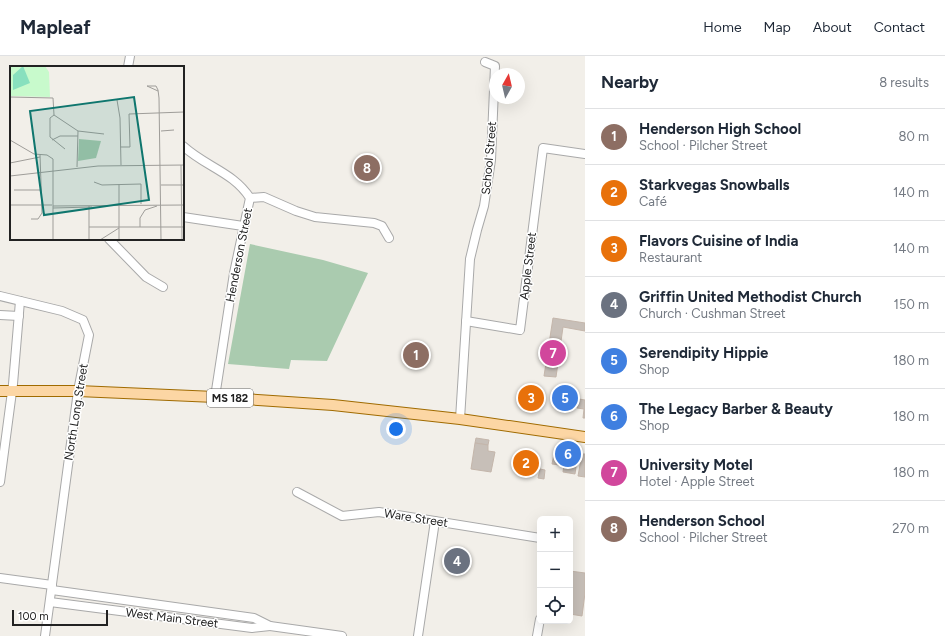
<!DOCTYPE html>
<html lang="en">
<head>
<meta charset="utf-8">
<style>
	body { margin:0; font-family:Figtree,sans-serif; background:#f2f2f3; color:#1f2937 }
	.controls { position:absolute; right:12px; bottom:12px; display:grid; overflow:hidden; border-radius:6px; box-shadow:0 4px 16px #0002 }
	.controls button { width:36px; height:36px; display:grid; place-items:center; padding:0; border:0; border-bottom:1px solid #e0e1e3; background:#fff; color:#1f2937; font:20px sans-serif }
	.compass { position:absolute; left:489px; top:12px; width:36px; height:36px; border-radius:50%; background:#fff; box-shadow:0 4px 16px #0002; rotate:8deg }
	.scale { position:absolute; left:12px; bottom:10px; width:96px; box-sizing:border-box; padding-left:4px; border:2px solid #222; border-top:0; font-size:11px; line-height:14px; white-space:nowrap; color:#222; -webkit-text-stroke:3px #fff; paint-order:stroke }
	.you { position:absolute; left:396px; top:373px; width:14px; height:14px; margin:-10px; border:3px solid #fff; border-radius:50%; background:#1a73e8; box-shadow:0 0 0 6px #1a73e833 }
	.badge { display:grid; place-items:center; width:26px; height:26px; border-radius:50%; background:#d40000; color:#fff; font-size:13px; font-weight:700 }
	.pin { position:absolute; translate:-50% -50%; border:2px solid #fff; box-shadow:0 1px 4px #0006 }
	.list { margin:0; padding:0; list-style:none }
	h2 { display:flex; justify-content:space-between; align-items:center; height:52px; margin:0; padding:0 16px; font-size:17px }
	h2 small { font-size:13px; font-weight:400; color:#747a83 }
	.list li { display:grid; grid-template-columns:26px 1fr auto; gap:12px; align-items:center; box-sizing:border-box; height:56px; padding:0 16px; border-top:1px solid #e0e1e3 }
	.list b { display:block; font-size:15px; white-space:nowrap }
	.list p { margin:0; font-size:13px; white-space:nowrap; color:#747a83 }
	.list em { font-size:13px; font-style:normal; color:#747a83 }
	.icon { flex:none; width:22px; height:22px; fill:none; stroke:currentColor; stroke-width:2; stroke-linecap:round; stroke-linejoin:round }
	.map { position:relative; flex:none; width:585px; height:580px; overflow:hidden }
	header { display:flex; align-items:center; gap:24px; box-sizing:border-box; height:56px; padding:0 20px; background:#fff; border-bottom:1px solid #e0e1e3 }
	header strong { font-size:19px }
	nav { display:flex; gap:22px; margin-inline-start:auto; font-size:14px }
	main { display:flex }
	aside { flex:1; background:#fff }
	.map>svg:first-child { display:block }
</style>
</head>
<body>
<header>
<strong>Mapleaf</strong>
<nav><a>Home</a><a>Map</a><a>About</a><a>Contact</a></nav>
</header>
<main>
<div class="map">
<svg width="585" height="580" viewBox="0 0 585 580">
	<rect width="100%" height="100%" fill="#f2efe9"/>
	<polygon fill="#aacbaf" points="250,188 323,204 368,217 327,305 291,304 289,313 228,308"/>
	<g fill="#c7bfb8" stroke="#c4b6ab">
		<polygon points="553,262 585,267 585,275 563,271 556,321 544,320"/>
		<polygon points="559,331 574,334 571,351 556,349"/>
		<polygon points="525,334 540,336 538,348 536,347 535,355 522,353"/>
		<polygon points="579,343 585,344 585,362 583,362 584,353 577,352"/>
		<polygon points="476,382 489,384 488,389 475,387"/>
		<polygon points="475,387 488,389 488,395 495,396 491,416 471,413"/>
		<polygon points="555,393 562,395 559,409 552,408"/>
		<polygon points="521,395 527,396 526,402 534,404 532,413 518,411"/>
		<polygon points="566,395 578,397 575,418 563,416"/>
		<polygon points="582,398 585,398 585,421 578,420"/>
		<polygon points="540,413 545,414 544,423 538,422"/>
		<polygon points="570,515 585,517 585,537 582,560 570,558"/>
	</g>
	<g fill="none" stroke-linecap="round" stroke-linejoin="round">
		<g stroke="#a9a9a9" stroke-width="10">
			<g id="minor">
				<polyline points="128,11 130,0"/>
				<path d="M183,90C206,111 233,116 250,142L234,217L215,341"/>
				<polyline points="250,142 264,141 296,155 315,161 374,167 382,170 389,182"/>
				<polyline points="183,161 243,170"/>
				<polyline points="109,183 146,221 163,231"/>
				<polyline points="0,240 62,255 83,264 89,279 78,335 45,580"/>
				<polyline points="0,259 19,260"/>
				<polyline points="466,265 520,274 543,92 585,98"/>
				<polyline points="460,363 470,203 477,174 484,150 491,104 495,10 485,6"/>
				<polyline points="0,426 13,328 20,245"/>
				<polyline points="297,436 342,460 379,456 540,482"/>
				<polyline points="0,522 52,529"/>
				<polyline points="52,534 254,562 270,570 342,580"/>
				<polyline points="50,546 252,572 270,570"/>
				<polyline points="418,580 435,465"/>
				<polyline points="537,580 540,563"/>
			</g>
		</g>
		<g stroke="#a06b00" stroke-width="12">
			<polyline id="major" points="0,335 78,335 215,341 333,349 460,363 585,381"/>
		</g>
		<use href="#minor" stroke="#fff" stroke-width="8"/>
		<use href="#major" stroke="#fcd6a4" stroke-width="10"/>
	</g>
	<g text-anchor="middle" stroke-width="3" stroke-linejoin="round" paint-order="stroke">
		<rect fill="#fff" stroke="#646464" stroke-width="1" x="207" y="333" width="46" height="18" rx="3"/>
		<g font-size="11" font-weight="bold" fill="#222">
			<text x="230" y="346">MS 182</text>
		</g>
		<g font-size="12" fill="#222" stroke="#fff">
			<text transform="translate(489 102) rotate(-85)" y="4">School Street</text>
			<text transform="translate(239 199) rotate(-79)" y="4">Henderson Street</text>
			<text transform="translate(528 210) rotate(-83)" y="4">Apple Street</text>
			<text transform="translate(76 356) rotate(-81)" y="4">North Long Street</text>
			<text transform="translate(416 462) rotate(9)" y="4">Ware Street</text>
			<text transform="translate(172 562) rotate(7)" y="4">West Main Street</text>
		</g>
	</g>
	<g transform="translate(10 10)">
		<rect width="174" height="174" fill="#f2efe9"/>
		<path d="M69,73L91,75L86,92L68,95Z" fill="#aacbaf"/>
		<path d="M0,0H35L39,6L40,31L0,30Z" fill="#c8facc"/>
		<path d="M13,0L20,17L3,24V9Z" fill="#88e0be"/>
		<path fill="none" stroke="#9f9d99" stroke-width="1" d="M148,25L137,20H146L148,24L149,32L151,174M0,31L43,32L44,49M107,34L110,52L111,99M44,49L68,65L67,101M44,49L40,52V71L55,83M68,65L94,68M151,65L164,64M0,74L24,88L37,89L43,93V174M42,74L50,70H68M110,81H120L119,48L174,46M0,97L30,91M171,99L172,174M0,110L88,100L174,99M84,116L92,119L131,118V138M151,119H174M4,124H31M0,139H42M43,140L174,139M43,142L82,141M21,153H28L32,147L30,89M79,161H174M130,161V152L135,144L147,140M79,174V140M90,174L109,162M109,174V118"/>
		<path fill="#0f766e" fill-opacity="0.15" stroke="#0f766e" stroke-width="2" d="M124,31L139,134L34,149L20,45Z"/>
		<rect width="174" height="174" fill="none" stroke="#222" stroke-width="2"/>
	</g>
</svg>
<div class="controls">
<button>+</button>
<button>−</button>
<button><svg class="icon" aria-label="locate" viewBox="0 0 24 24"><circle cx="12" cy="12" r="6"/><path d="M12 2v4M12 18v4M2 12h4M18 12h4"/></svg></button>
</div>
<svg class="compass" viewBox="-18 -18 36 36"><path d="M0-13l5 13h-10z" fill="#e53935"/><path d="M0 13l5-13h-10z" fill="#747a83"/></svg>
<div class="scale">100 m</div>
<div class="you"></div>
<div class="pin badge" style="left:416px;top:299px;background:#8d6e63">1</div>
<div class="pin badge" style="left:526px;top:407px;background:#e8710a">2</div>
<div class="pin badge" style="left:531px;top:342px;background:#e8710a">3</div>
<div class="pin badge" style="left:457px;top:505px;background:#6b7280">4</div>
<div class="pin badge" style="left:565px;top:342px;background:#3f7fe0">5</div>
<div class="pin badge" style="left:568px;top:398px;background:#3f7fe0">6</div>
<div class="pin badge" style="left:553px;top:297px;background:#d1479c">7</div>
<div class="pin badge" style="left:367px;top:112px;background:#8d6e63">8</div>
</div>
<aside>
<h2>Nearby<small>8 results</small></h2>
<ul class="list">
<li><span class="badge" style="background:#8d6e63">1</span><div><b>Henderson High School</b><p>School · Pilcher Street</p></div><em>80 m</em></li>
<li><span class="badge" style="background:#e8710a">2</span><div><b>Starkvegas Snowballs</b><p>Café</p></div><em>140 m</em></li>
<li><span class="badge" style="background:#e8710a">3</span><div><b>Flavors Cuisine of India</b><p>Restaurant</p></div><em>140 m</em></li>
<li><span class="badge" style="background:#6b7280">4</span><div><b>Griffin United Methodist Church</b><p>Church · Cushman Street</p></div><em>150 m</em></li>
<li><span class="badge" style="background:#3f7fe0">5</span><div><b>Serendipity Hippie</b><p>Shop</p></div><em>180 m</em></li>
<li><span class="badge" style="background:#3f7fe0">6</span><div><b>The Legacy Barber &amp; Beauty</b><p>Shop</p></div><em>180 m</em></li>
<li><span class="badge" style="background:#d1479c">7</span><div><b>University Motel</b><p>Hotel · Apple Street</p></div><em>180 m</em></li>
<li><span class="badge" style="background:#8d6e63">8</span><div><b>Henderson School</b><p>School · Pilcher Street</p></div><em>270 m</em></li>
</ul>
</aside>
</main>
</body>
</html>
